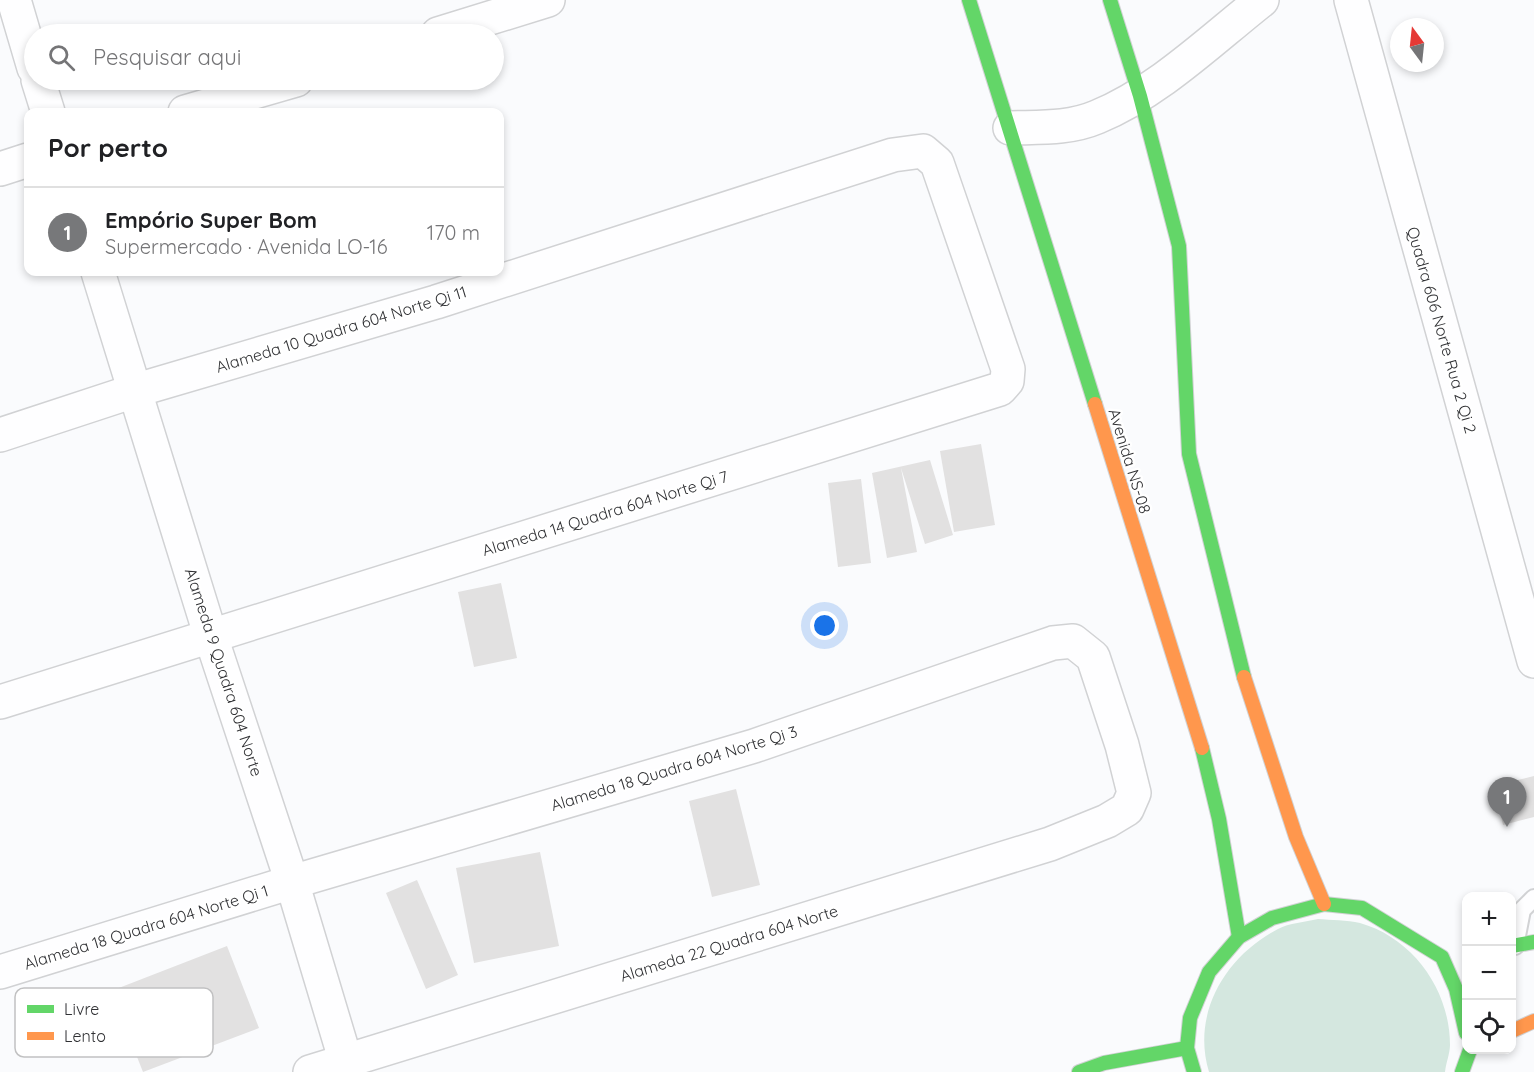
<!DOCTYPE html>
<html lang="pt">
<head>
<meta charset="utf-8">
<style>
	body { margin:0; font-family:Quicksand,sans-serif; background:#f2f2f2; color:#202124 }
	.controls { position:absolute; right:18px; bottom:18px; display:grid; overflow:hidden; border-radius:12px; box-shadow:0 3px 9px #0003 }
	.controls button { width:54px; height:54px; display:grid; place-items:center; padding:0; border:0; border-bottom:2px solid #e0e0e0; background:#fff; color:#202124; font:30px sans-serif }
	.compass { position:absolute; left:1390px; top:18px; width:54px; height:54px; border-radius:50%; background:#fff; box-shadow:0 3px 9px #0003; rotate:345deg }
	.you { position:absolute; left:825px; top:626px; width:21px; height:21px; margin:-15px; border:4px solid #fff; border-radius:50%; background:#1a73e8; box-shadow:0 0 0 9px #1a73e833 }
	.badge { display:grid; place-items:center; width:39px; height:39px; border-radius:50%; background:#77787a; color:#fff; font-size:20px; font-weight:700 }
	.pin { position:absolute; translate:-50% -50px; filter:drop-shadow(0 2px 3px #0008) }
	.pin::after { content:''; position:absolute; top:32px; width:21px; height:18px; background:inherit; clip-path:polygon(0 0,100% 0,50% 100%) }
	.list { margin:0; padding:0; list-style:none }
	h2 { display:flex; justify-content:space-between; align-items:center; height:78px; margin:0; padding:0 24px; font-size:26px }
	h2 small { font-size:20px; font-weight:400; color:#757577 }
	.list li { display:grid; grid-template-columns:39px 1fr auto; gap:18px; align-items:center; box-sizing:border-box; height:90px; padding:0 24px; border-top:2px solid #e0e0e0 }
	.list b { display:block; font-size:22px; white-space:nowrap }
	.list p { margin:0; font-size:20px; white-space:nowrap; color:#757577 }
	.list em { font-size:20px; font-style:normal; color:#757577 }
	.icon { flex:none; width:33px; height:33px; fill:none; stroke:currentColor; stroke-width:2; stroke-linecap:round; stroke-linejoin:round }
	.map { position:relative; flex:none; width:1534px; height:1072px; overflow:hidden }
	.search { position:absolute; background:#fff; box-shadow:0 3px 9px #0003; left:24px; top:24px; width:480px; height:66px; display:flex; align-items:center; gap:15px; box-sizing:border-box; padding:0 21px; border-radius:33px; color:#757577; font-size:22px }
	.panel { position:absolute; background:#fff; box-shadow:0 3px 9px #0003; left:24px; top:108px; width:480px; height:168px; border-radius:12px }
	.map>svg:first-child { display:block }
</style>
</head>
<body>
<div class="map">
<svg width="1534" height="1072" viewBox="0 0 1534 1072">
	<rect width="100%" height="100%" fill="#fafbfd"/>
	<path fill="#d4e7df" d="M1318,919C1331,920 1347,920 1360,923C1413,938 1450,990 1450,1045C1450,1053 1446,1063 1445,1072H1209C1191,1013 1226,956 1278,929C1289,923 1305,922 1318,919Z"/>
	<g fill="#e2e1e1">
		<polygon points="981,444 995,525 954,532 940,451"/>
		<polygon points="930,460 953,535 925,544 901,468 917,552 887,558 872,473"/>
		<polygon points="861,479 871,563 838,567 828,483"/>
		<polygon points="501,583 517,658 474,667 458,592"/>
		<polygon points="1534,776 1534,817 1503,825 1494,786"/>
		<polygon points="736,789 760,885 712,897 689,801"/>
		<polygon points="540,852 559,946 474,963 456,868"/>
		<polygon points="417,880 458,975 426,989 386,893"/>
		<polygon points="227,946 259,1028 143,1072 111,991"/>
	</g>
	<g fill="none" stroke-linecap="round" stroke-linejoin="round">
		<g stroke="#d1d2d4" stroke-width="20">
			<polyline id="lane" points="1515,946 1522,910 1534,898"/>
		</g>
		<g stroke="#d1d2d4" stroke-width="36">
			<g id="street">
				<polyline points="14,0 34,68"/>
				<polyline points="1351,0 1534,661"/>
				<polyline points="438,34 548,0"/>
				<polyline points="38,80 48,112"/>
				<polyline points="185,112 296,80"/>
				<path d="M1010,128C1039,127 1069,129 1097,117C1158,92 1210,41 1262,0"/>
				<polyline points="0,169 28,160"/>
				<polyline points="98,272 211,637 292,882 349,1072"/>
				<polyline points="0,435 137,390 436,302 893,155 923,151 937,163 1008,369 1007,381 1000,389 0,702"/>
				<polyline points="0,972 292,882 754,746 1053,643 1073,641 1093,657 1122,745 1134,793 1127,809 1107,821 1050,844 310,1072"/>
			</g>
		</g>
		<g stroke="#d1d2d4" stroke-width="16">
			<g id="fast">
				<polyline points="969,0 1095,404"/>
				<polyline points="1110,0 1140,96 1179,246 1189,454 1244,677"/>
				<polyline points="1202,748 1219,819 1239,937"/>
				<polyline points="1512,946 1534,942"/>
				<polyline points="1079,1072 1104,1063 1187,1048"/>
				<polyline points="1194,1072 1187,1048 1190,1018 1209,972 1239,937 1272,918 1324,904 1362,908 1442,957 1456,989 1466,1033"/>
				<polyline points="1462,1072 1470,1050"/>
			</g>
		</g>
		<g stroke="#d1d2d4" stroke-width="16">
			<g id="slow">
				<polyline points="1095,404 1202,748"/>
				<polyline points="1244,677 1296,837 1324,904"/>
				<polyline points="1512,1031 1534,1021"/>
			</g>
		</g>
		<use href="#lane" stroke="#fefeff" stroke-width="16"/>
		<use href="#street" stroke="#fefeff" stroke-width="33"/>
		<use href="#fast" stroke="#63d668" stroke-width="14"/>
		<use href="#slow" stroke="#ff974d" stroke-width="14"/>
	</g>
	<g text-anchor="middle" stroke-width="5" stroke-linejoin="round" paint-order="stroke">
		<g font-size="16" fill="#303134" stroke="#fff">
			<text transform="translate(341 329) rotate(-17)" y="6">Alameda 10 Quadra 604 Norte Qi 11</text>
			<text transform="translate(1442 330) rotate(74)" y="6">Quadra 606 Norte Rua 2 Qi 2</text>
			<text transform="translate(1130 461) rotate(73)" y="6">Avenida NS-08</text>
			<text transform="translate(605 513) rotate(-17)" y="6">Alameda 14 Quadra 604 Norte Qi 7</text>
			<text transform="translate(224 672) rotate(72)" y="6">Alameda 9 Quadra 604 Norte</text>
			<text transform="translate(674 768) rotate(-17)" y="6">Alameda 18 Quadra 604 Norte Qi 3</text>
			<text transform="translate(146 927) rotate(-17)" y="6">Alameda 18 Quadra 604 Norte Qi 1</text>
			<text transform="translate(729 943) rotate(-17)" y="6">Alameda 22 Quadra 604 Norte</text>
		</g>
	</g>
	<rect x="15" y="988" width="198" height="69" rx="9" fill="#fff" stroke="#c1c1c2" stroke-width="1.5"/>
	<rect x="27" y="1005" width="27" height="8" fill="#63d668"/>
	<rect x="27" y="1032" width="27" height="8" fill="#ff974d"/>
	<g font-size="16" fill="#303134">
		<text x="64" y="1015">Livre</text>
		<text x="64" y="1042">Lento</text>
	</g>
</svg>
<div class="controls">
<button>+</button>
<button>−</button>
<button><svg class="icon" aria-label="locate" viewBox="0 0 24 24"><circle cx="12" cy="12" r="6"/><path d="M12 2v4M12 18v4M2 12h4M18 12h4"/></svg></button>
</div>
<svg class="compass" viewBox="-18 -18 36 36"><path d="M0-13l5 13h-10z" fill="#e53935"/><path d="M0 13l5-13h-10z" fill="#757577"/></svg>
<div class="you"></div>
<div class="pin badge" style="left:1507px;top:827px">1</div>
<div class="search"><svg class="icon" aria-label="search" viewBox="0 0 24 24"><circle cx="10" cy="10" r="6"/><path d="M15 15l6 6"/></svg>Pesquisar aqui</div>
<section class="panel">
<h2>Por perto<small></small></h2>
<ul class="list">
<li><span class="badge">1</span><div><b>Empório Super Bom</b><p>Supermercado · Avenida LO-16</p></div><em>170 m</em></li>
</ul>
</section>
</div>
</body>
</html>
